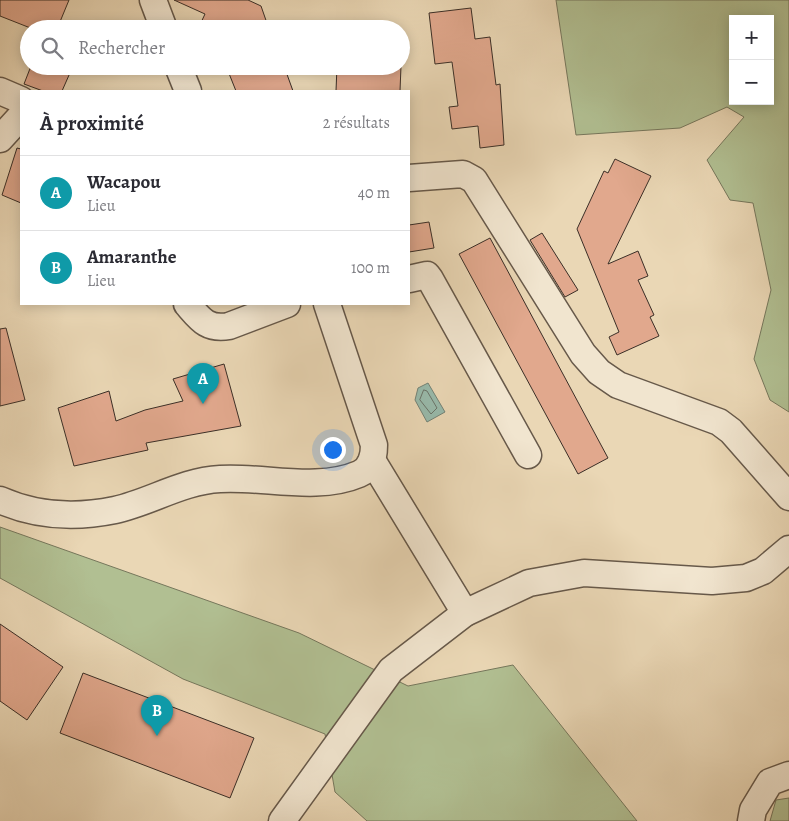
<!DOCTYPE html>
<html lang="fr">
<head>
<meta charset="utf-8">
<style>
	body { margin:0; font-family:Alegreya,serif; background:#f2f2f3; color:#2b2b33 }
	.controls { position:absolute; right:15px; top:15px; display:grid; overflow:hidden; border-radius:0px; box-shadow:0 2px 12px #0003 }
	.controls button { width:45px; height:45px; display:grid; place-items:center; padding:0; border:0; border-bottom:1px solid #e1e1e2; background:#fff; color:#2b2b33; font:25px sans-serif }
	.you { position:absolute; left:332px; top:449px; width:18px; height:18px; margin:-12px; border:4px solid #fff; border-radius:50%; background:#1a73e8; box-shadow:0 0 0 8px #1a73e833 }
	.badge { display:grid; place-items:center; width:32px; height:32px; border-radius:50%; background:#0f766e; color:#fff; font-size:16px; font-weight:700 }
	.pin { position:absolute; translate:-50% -41px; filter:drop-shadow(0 1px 2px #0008) }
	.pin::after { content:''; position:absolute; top:26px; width:18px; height:15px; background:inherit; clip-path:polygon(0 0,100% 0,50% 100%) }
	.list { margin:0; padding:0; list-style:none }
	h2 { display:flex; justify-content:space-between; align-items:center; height:65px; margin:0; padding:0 20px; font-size:21px }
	h2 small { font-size:16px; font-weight:400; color:#7c7c81 }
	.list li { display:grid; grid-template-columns:32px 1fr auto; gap:15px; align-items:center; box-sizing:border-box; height:75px; padding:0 20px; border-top:1px solid #e1e1e2 }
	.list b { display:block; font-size:19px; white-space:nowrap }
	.list p { margin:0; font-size:16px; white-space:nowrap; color:#7c7c81 }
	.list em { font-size:16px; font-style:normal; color:#7c7c81 }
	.icon { flex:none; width:28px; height:28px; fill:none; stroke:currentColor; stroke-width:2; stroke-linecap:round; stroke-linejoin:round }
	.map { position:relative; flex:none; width:789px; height:821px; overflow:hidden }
	.search { position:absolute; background:#fff; box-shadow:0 2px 12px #0003; left:20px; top:20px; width:390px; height:55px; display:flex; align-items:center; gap:12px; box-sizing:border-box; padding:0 18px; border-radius:28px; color:#7c7c81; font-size:19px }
	.panel { position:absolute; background:#fff; box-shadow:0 2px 12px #0003; left:20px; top:90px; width:390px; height:215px; border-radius:0px }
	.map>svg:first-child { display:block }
</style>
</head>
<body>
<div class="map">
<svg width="789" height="821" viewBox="0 0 789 821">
	<rect width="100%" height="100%" fill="#ead7b5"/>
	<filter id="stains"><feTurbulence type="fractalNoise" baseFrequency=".004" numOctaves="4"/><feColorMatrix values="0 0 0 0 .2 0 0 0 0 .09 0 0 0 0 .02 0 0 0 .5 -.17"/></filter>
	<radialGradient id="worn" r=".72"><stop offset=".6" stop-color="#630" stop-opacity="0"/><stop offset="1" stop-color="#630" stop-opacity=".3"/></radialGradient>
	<g fill="#b1bf92" stroke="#76775c" fill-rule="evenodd">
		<path d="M556,0H789V412L770,400L754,359L771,290L753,203L730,200L707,160L744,117L727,107L680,128L576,135ZM733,19H770V101H733Z"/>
		<polygon points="0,527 299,633 408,686 513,665 637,821 367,821 335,792 325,734 183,679 0,578"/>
		<polygon points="789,798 789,821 770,821 776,800"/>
	</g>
	<polygon fill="#98baab" stroke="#738276" points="428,383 445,412 427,422 415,400 418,388"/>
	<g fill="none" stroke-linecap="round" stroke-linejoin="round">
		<polygon stroke="#6a7469" stroke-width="1" points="424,390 427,391 437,408 431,414 420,400"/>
	</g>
	<g fill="#e1a88d" stroke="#3b2f27">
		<polygon points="0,0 69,0 57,29 33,29 0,16"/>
		<polygon points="174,0 248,0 261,6 269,29 198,29 205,14"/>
		<polygon points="471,8 475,39 490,37 496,85 500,84 504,145 480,148 478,126 452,129 449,107 458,106 452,62 435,64 429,13"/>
		<polygon points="31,66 73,66 62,91 43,91 24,84"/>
		<polygon points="226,66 284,66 293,91 236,91"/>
		<polygon points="337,66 401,66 400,91 336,91"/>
		<polygon points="17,148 21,149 21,203 2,195"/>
		<polygon points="615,159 651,176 608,264 638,251 648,276 638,280 654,315 650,317 659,336 617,355 609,337 619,332 577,229 604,171 608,173"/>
		<polygon points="429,222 434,248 409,252 409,225"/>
		<polygon points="542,233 578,290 565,297 530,240"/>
		<polygon points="490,238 608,458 578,474 459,254"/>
		<polygon points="6,328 25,400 0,406 0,329"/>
		<polygon points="224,364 241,426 146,443 148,450 74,466 58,408 109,391 116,421 145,410 183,401 173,379"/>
		<polygon points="0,624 63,667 27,720 0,701"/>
		<polygon points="83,673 254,738 230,798 60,733"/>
	</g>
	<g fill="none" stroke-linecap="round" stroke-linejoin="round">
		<g stroke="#67594a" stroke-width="29">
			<g id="minor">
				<polyline points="153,0 164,29"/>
				<polyline points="178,66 188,91"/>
				<polyline points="0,91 21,100"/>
				<polyline points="0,139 21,116"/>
				<polyline points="409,178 463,174 474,180 583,354 599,372 618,385 719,422 731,431 789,497"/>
				<polyline points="409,279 427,275 430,279 528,455"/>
				<path d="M187,304C200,319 207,330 229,326L287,304"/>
				<polyline points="372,460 465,613"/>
				<path d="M0,500C36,516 76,518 115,510C151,502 182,481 220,479C264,476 317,492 359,474C371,469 374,457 374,445L327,304"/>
				<polyline points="282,821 391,670 465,613 529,583 584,573 712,581 746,578 763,571 789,549"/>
				<polyline points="751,821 753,810 770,782 789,775"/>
			</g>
		</g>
		<use href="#minor" stroke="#f1e5cf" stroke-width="26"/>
	</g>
	<rect width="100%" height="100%" filter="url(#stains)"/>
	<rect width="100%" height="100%" fill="url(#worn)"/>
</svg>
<div class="controls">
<button>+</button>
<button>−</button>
</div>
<div class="you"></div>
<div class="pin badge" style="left:203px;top:404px;background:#0f9aa8">A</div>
<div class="pin badge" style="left:157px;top:736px;background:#0f9aa8">B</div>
<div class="search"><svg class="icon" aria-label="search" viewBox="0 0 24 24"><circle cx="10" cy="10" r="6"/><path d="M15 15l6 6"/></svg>Rechercher</div>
<section class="panel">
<h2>À proximité<small>2 résultats</small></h2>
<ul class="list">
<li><span class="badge" style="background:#0f9aa8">A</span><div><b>Wacapou</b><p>Lieu</p></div><em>40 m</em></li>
<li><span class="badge" style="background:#0f9aa8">B</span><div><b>Amaranthe</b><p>Lieu</p></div><em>100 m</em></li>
</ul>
</section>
</div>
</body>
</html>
